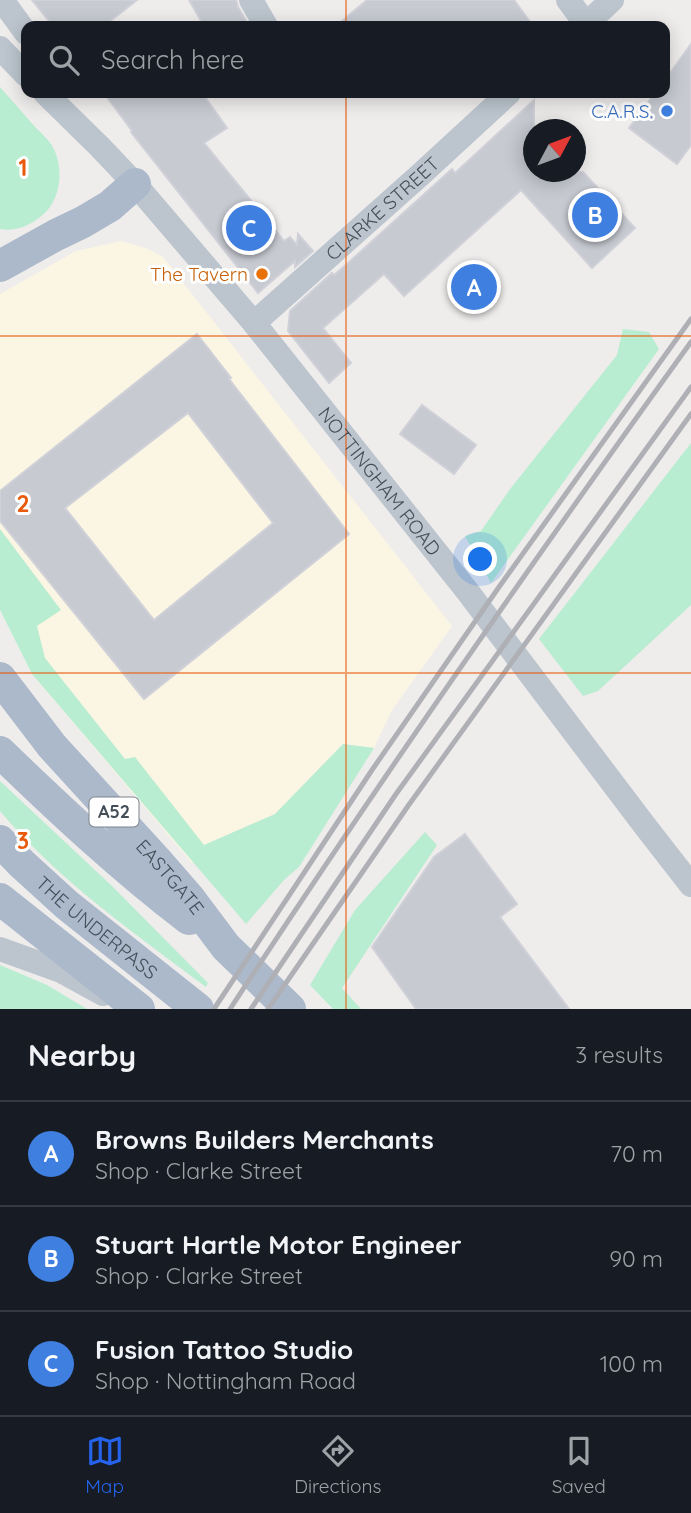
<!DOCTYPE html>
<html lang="en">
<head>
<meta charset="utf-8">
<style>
	body { margin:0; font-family:Quicksand,sans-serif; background:#20242c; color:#f1f3f6 }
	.compass { position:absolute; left:523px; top:119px; width:63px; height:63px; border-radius:50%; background:#171b24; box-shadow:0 4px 18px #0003; rotate:49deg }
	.you { position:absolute; left:481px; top:560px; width:24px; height:24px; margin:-18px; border:5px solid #fff; border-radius:50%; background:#1a73e8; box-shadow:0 0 0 10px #1a73e833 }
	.badge { display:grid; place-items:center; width:46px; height:46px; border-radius:50%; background:#2563eb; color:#fff; font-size:23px; font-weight:700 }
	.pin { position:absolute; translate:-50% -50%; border:4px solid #fff; box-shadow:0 2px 7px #0006 }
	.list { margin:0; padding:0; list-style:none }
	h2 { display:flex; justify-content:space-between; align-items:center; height:91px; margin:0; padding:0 28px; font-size:30px }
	h2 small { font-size:23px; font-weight:400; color:#9ea1a6 }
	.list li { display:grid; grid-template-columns:46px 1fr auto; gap:21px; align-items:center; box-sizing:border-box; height:105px; padding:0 28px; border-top:2px solid #363941 }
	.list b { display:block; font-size:26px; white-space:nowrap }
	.list p { margin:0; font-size:23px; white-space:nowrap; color:#9ea1a6 }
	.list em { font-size:23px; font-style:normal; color:#9ea1a6 }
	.icon { flex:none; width:38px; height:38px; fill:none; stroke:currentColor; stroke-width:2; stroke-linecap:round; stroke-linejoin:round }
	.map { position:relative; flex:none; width:691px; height:1009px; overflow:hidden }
	.search { position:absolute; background:#171b24; box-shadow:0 4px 18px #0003; left:21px; right:21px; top:21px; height:77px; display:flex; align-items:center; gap:18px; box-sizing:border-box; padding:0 24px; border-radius:14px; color:#9ea1a6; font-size:26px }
	.sheet { height:406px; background:#171b24 }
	nav { display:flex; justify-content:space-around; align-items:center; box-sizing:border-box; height:98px; border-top:2px solid #363941; background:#171b24; font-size:19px; color:#9ea1a6 }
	nav a { display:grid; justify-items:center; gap:4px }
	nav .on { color:#2563eb }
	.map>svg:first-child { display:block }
</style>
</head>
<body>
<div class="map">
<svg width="691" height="1009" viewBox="0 0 691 1009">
	<rect width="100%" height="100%" fill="#efecec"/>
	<polygon fill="#fbf6e3" points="121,241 146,248 163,257 452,626 392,710 374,748 343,744 275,814 204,845 192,863 32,674 0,610 0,294 76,251"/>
	<g fill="#b9edd1">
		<path d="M0,87C12,101 24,114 36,128C41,133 47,138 51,144C65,166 62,202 40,217C29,226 14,232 0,229Z"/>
		<polygon points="623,329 649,332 659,349 491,583 465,536 481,531 510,489 617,355"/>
		<polygon points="691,443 691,605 598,691 583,696 539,639"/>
		<polygon points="0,529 61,610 37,626 45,658 125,759 135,757 204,845 275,814 343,744 374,748 299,867 284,880 246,924 32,674 0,610"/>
		<path d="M0,781L113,887L208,983L206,987C134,933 59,881 0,811Z"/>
		<polygon points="425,832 437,845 342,988 361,1009 333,1009 310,985 355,910"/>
		<polygon points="0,965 47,985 87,1009 0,1009"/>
	</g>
	<g fill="#c8cad2" stroke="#d0d1d8" stroke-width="2" fill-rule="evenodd">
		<polygon points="32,0 137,0 104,26 53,26"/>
		<polygon points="189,0 236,0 238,7 249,26 204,26"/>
		<polygon points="367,0 514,0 533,26 336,26"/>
		<polygon points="691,44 691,145 677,164 629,128 655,93 665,93 665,80"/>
		<polygon points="104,93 202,93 227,128 204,143 284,241 290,237 297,245 298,234 313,251 295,267 295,261 258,293 131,132 132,131"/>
		<polygon points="534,100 534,172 583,172 635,228 592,268 521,190 404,296 384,274 323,328 351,363 329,383 288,331 290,311 332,273 334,275 348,263 452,169 455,173"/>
		<path d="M197,334L231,378L229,379L349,534L144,699L0,521V491ZM188,413L273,523L154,620L65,508Z"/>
		<polygon points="422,405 476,445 454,474 400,434"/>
		<polygon points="465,834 517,904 500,917 569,1009 416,1009 372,947 434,857"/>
	</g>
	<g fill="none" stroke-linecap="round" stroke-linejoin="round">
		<g stroke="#bcc5ce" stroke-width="24">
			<polyline points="2,0 26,33"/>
			<polyline points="251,0 266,26"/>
			<polyline points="568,0 586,24"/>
			<polyline points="584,26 612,0"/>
			<polyline points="0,48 26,75"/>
			<path id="s1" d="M45,93L100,147L135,184L254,323L468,592L645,826L691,885"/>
			<path id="s2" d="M254,323L420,175L509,93"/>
			<polyline points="0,949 61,971 103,994"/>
		</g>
		<g stroke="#abb9cb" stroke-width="32">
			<polyline points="0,266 56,235 83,222 110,206 135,184"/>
			<path id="s3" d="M0,678L52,746L157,861L190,899L226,947L290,1009"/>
			<path d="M0,752C60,810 122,868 189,919"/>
			<path id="s4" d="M0,841L22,864L67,905L198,1009"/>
			<polyline points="0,899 139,1009"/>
		</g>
		<g stroke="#aeb0b6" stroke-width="5">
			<polyline points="214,1009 372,770 499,587 691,319"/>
			<path d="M230,1009C378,783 533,561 691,342"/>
			<polyline points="251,1009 396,794 691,387"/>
			<polyline points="268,1009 408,806 691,414"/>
		</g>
	</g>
	<path fill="none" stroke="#e8590c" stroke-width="2" stroke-opacity="0.55" d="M346,0V26M346,93V1009M0,336H691M0,673H691"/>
	<circle fill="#3f7fe0" stroke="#fff" stroke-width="2.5" cx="667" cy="111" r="7"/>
	<circle fill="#e8710a" stroke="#fff" stroke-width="2.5" cx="262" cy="274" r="7"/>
	<g text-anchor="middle" stroke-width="6" stroke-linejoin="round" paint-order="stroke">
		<rect fill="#fff" stroke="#7c838b" stroke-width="2" x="89.5" y="797.5" width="49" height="29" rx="5"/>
		<g font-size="18" font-weight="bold" fill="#444e59">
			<text x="114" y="818">A52</text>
		</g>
		<g font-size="19" fill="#366cbe" stroke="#fff" text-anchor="end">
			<text x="653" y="118">C.A.R.S.</text>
		</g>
		<g font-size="19" fill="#444e59" stroke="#fff">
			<text dy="7" stroke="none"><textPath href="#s2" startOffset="172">CLARKE STREET</textPath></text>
			<text dy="7" stroke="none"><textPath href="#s1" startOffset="513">NOTTINGHAM ROAD</textPath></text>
			<text dy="7" stroke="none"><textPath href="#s3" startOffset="262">EASTGATE</textPath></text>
			<text dy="7" stroke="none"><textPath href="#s4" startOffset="130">THE UNDERPASS</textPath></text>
		</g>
		<g font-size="19" fill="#c56008" stroke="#fff" text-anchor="end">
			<text x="248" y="281">The Tavern</text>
		</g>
	</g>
	<g font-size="23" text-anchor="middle" font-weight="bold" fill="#e8590c" stroke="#fff" stroke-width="6" stroke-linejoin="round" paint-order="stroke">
		<text x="23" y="176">1</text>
		<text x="23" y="512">2</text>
		<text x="23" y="849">3</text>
	</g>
</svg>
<svg class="compass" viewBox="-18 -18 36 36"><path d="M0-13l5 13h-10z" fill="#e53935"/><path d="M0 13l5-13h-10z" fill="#9ea1a6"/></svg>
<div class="you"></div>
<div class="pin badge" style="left:474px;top:287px;background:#3f7fe0">A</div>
<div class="pin badge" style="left:595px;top:215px;background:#3f7fe0">B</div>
<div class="pin badge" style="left:249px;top:228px;background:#3f7fe0">C</div>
<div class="search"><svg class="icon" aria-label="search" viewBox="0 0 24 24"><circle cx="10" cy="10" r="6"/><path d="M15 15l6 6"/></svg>Search here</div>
</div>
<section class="sheet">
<h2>Nearby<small>3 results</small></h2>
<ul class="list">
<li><span class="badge" style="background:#3f7fe0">A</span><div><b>Browns Builders Merchants</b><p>Shop · Clarke Street</p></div><em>70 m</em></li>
<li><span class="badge" style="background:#3f7fe0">B</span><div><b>Stuart Hartle Motor Engineer</b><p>Shop · Clarke Street</p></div><em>90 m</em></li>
<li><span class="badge" style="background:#3f7fe0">C</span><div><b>Fusion Tattoo Studio</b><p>Shop · Nottingham Road</p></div><em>100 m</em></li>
</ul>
</section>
<nav>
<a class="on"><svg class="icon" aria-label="map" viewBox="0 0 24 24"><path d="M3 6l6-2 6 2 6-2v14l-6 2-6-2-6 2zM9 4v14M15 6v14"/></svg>Map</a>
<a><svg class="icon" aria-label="directions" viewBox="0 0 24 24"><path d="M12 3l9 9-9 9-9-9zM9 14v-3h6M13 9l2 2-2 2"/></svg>Directions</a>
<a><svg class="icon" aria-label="saved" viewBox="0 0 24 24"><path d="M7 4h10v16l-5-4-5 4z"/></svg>Saved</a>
</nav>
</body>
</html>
